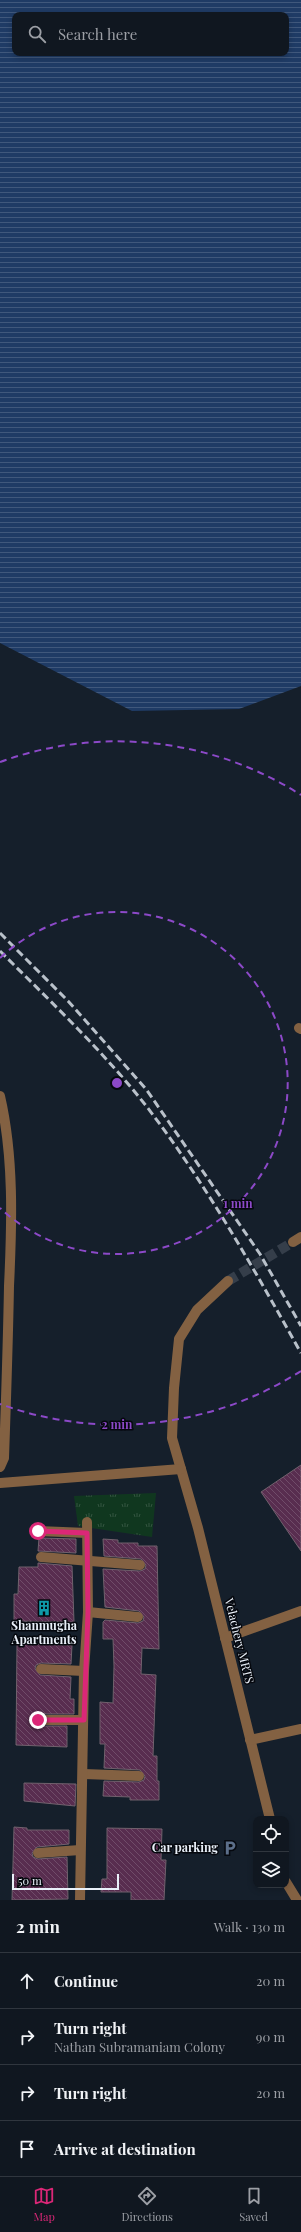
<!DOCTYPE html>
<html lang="en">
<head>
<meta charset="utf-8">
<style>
	body { margin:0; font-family:"Playfair Display",serif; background:#192029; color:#f1f3f6 }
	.controls { position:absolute; right:12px; bottom:12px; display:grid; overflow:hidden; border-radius:8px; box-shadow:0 2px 6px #0003 }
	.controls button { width:36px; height:36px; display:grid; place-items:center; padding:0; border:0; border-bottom:1px solid #30363e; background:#101720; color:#f1f3f6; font:20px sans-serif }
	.scale { position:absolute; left:12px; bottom:10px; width:107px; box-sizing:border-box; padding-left:4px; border:2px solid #e9f0f9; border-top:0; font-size:11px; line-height:14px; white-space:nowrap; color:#e9f0f9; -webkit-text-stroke:3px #05080e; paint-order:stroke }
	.stop { position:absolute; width:12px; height:12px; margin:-9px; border:3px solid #db2777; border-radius:50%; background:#fff }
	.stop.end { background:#db2777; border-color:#fff; box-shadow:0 1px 4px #0008 }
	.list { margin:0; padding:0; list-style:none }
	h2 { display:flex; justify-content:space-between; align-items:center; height:52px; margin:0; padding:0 16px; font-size:17px }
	h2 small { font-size:13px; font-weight:400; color:#9c9fa5 }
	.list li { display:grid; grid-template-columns:26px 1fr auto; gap:12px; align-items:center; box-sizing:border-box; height:56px; padding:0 16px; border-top:1px solid #30363e }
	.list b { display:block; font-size:15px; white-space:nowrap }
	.list p { margin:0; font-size:13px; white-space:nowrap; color:#9c9fa5 }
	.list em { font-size:13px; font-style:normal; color:#9c9fa5 }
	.icon { flex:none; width:22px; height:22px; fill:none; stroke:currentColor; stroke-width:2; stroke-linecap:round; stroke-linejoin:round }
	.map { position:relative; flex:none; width:301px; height:1900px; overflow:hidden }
	.search { position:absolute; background:#101720; box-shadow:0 2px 6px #0003; left:12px; right:12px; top:12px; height:44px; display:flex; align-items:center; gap:10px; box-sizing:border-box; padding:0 14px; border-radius:8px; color:#9c9fa5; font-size:15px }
	.sheet { height:276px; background:#101720 }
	nav { display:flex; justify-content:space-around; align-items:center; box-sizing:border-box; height:56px; border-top:1px solid #30363e; background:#101720; font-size:11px; color:#9c9fa5 }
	nav a { display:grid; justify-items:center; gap:2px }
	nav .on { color:#db2777 }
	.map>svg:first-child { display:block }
</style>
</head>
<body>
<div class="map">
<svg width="301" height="1900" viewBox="0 0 301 1900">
	<defs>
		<pattern id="grass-tufts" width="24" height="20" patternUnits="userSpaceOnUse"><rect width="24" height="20" fill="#10371f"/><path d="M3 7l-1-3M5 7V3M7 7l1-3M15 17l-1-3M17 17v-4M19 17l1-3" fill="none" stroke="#335440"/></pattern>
		<pattern id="water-rules" width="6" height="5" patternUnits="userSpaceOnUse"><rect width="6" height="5" fill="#1f3b65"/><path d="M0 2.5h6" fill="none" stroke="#40587c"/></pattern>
		<pattern id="building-back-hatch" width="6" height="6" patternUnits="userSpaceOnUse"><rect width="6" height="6" fill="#582d4f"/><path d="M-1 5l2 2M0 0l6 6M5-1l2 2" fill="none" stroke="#704c69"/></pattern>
	</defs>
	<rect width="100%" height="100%" fill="#151f2b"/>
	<polygon fill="url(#grass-tufts)" points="156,1493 152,1537 78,1526 74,1496"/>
	<path fill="url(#water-rules)" fill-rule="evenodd" d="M0,0H301V686L239,709L132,711L0,643ZM15,15H286V53H15Z"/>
	<g fill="url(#building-back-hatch)" stroke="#71616d">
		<polygon points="301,1465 301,1551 261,1492"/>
		<polygon points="39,1538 76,1539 76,1553 38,1551"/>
		<polygon points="103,1539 118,1540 118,1543 138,1543 138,1546 157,1546 159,1649 142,1648 141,1674 156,1675 153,1756 157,1756 157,1781 159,1781 159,1800 130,1800 130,1797 103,1796 104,1781 139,1782 144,1780 145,1776 140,1770 104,1768 105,1744 100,1744 100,1702 113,1703 114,1666 113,1639 103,1639 103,1622 105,1620 138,1623 143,1621 144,1617 139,1611 105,1607 103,1569 140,1571 145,1569 146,1565 141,1559 104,1556"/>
		<polygon points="38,1563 72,1566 74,1622 14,1621 14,1594 18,1594 19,1567 38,1567"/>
		<polygon points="17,1644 72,1645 71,1664 41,1663 36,1665 35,1669 40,1675 71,1677 70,1699 74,1699 74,1714 38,1714 32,1720 33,1724 38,1726 67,1726 67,1747 16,1745"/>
		<polygon points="24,1783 76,1784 75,1806 24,1801"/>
		<polygon points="14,1827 27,1828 27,1830 69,1830 69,1844 37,1847 32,1853 33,1857 38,1859 67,1857 68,1899 12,1900"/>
		<polygon points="107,1828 162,1829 161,1860 166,1860 164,1900 131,1900 131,1892 101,1892 102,1879 107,1879"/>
	</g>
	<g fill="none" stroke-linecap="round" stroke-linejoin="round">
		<polyline stroke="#353e4a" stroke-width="10" stroke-dasharray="10 5" stroke-linecap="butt" points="228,1281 293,1242"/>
		<g stroke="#836142" stroke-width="10">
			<polyline points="299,1028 301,1029"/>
			<path d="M0,1096C14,1157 12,1223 9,1286C8,1343 6,1401 4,1458L0,1467"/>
			<polyline points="293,1242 301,1237"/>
			<polyline points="228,1281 197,1310 179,1339 174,1388 172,1438 198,1528 270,1819"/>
			<polyline points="0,1483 181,1469"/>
			<polyline points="38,1531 87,1533"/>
			<polyline points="41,1557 140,1565"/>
			<polyline points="88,1612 138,1617"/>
			<polyline points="225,1638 301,1611"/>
			<polyline points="41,1669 84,1671"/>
			<polyline points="38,1720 83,1720"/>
			<polyline points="250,1740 301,1729"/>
			<polyline points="84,1774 139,1776"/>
			<polyline points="38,1853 80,1850"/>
			<polyline points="286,1882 297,1900"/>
			<polyline points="80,1900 84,1671 88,1612 87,1522"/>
		</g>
		<g stroke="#b9c1ca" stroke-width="3" stroke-dasharray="8 4" stroke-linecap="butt">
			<polyline points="0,933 68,1001 146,1089 260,1254 301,1326"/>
			<path d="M0,951C50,1001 103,1051 147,1107C206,1184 254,1269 301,1353"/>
		</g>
	</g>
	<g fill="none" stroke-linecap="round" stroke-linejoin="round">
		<polyline stroke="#db2777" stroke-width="5" points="38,1531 87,1533 88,1612 84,1720 38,1720"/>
	</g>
	<g fill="none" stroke="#8c49c8" stroke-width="2" stroke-dasharray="7 5">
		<path d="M0 958A171 171 0 1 1 0 1208"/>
		<path d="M301 1371A342 342 0 0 1 0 1404M0 762A342 342 0 0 1 301 795"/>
	</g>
	<defs>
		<g id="building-bare" transform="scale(1.2)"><path d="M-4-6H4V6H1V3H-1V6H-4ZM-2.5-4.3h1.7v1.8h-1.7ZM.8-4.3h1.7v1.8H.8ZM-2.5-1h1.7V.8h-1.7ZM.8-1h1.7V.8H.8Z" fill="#0f9aa8" stroke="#05080e" stroke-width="2.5" paint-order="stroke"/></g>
		<g id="parking-bare" transform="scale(1.2)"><path d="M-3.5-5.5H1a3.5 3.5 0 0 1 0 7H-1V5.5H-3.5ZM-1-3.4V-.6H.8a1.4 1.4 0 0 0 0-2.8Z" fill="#5c6f8a" stroke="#05080e" stroke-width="2.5" paint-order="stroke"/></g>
	</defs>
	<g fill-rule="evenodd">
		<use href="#building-bare" x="44" y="1608"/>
		<use href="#parking-bare" x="230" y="1848"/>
	</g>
	<g text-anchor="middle" stroke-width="3" stroke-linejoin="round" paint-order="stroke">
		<g font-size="12" font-weight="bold" fill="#e9f0f9" stroke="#05080e">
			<text x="44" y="1630">Shanmugha<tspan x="44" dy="14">Apartments</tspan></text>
			<text x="218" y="1852" text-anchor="end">Car parking</text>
		</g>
		<g font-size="12" fill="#e9f0f9" stroke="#05080e">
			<text transform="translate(239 1641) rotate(76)" y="4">Velachery MRTS</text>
		</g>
	</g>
	<circle cx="117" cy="1083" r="6" fill="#8c49c8" stroke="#05080e" stroke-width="2"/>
	<g font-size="12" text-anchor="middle" font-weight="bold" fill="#8c49c8" stroke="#05080e" stroke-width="3" stroke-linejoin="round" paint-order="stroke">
		<text x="238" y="1208">1 min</text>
		<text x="117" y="1429">2 min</text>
	</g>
</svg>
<div class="controls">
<button><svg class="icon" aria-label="locate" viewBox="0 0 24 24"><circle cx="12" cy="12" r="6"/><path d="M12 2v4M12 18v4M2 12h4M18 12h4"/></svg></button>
<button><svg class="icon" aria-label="layers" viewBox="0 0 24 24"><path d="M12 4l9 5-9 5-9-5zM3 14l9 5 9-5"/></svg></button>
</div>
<div class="scale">50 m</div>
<div class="stop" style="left:38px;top:1531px"></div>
<div class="stop end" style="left:38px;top:1720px"></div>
<div class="search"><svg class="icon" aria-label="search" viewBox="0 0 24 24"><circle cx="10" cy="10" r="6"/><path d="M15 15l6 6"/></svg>Search here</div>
</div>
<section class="sheet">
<h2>2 min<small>Walk · 130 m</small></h2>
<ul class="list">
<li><svg class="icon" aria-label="ahead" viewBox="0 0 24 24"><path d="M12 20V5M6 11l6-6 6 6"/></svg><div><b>Continue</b></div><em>20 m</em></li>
<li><svg class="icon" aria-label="right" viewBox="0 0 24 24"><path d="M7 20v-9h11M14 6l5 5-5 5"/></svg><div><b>Turn right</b><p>Nathan Subramaniam Colony</p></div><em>90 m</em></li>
<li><svg class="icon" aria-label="right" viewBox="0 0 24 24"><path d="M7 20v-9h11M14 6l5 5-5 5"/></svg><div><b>Turn right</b></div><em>20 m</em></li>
<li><svg class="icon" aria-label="arrive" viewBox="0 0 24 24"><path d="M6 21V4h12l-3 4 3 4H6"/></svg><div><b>Arrive at destination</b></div></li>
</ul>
</section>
<nav>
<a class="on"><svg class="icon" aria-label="map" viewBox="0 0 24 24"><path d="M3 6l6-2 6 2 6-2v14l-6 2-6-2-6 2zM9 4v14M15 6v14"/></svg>Map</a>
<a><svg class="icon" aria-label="directions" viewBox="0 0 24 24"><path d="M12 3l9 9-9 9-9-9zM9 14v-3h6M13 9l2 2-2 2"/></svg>Directions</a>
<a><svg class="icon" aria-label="saved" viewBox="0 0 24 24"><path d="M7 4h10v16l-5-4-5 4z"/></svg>Saved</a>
</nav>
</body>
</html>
